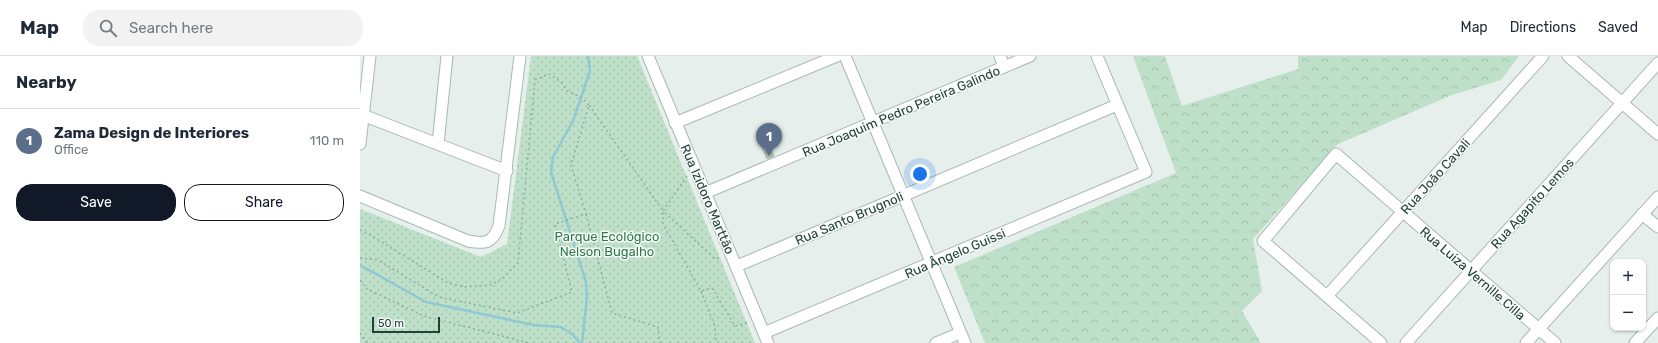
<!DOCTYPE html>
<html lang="en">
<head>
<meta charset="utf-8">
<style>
	body { margin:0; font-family:Rubik,sans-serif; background:#f2f2f3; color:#1f2937 }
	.controls { position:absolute; right:12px; bottom:12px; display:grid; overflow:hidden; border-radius:8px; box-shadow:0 1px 3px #0004 }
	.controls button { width:36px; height:36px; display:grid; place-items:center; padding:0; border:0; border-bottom:1px solid #e0e1e3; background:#fff; color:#1f2937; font:20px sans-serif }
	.scale { position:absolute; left:12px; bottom:10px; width:68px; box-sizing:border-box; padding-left:4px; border:2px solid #24423a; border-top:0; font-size:11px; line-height:14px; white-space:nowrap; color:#24423a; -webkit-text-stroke:3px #f7fbf9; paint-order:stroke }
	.you { position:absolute; left:560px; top:118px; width:14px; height:14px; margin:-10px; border:3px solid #fff; border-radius:50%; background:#1a73e8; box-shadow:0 0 0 6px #1a73e833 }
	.badge { display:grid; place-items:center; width:26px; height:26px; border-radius:50%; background:#111827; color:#fff; font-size:13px; font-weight:700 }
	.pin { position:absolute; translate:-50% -33px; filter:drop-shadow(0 1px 2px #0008) }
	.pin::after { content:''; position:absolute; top:21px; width:14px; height:12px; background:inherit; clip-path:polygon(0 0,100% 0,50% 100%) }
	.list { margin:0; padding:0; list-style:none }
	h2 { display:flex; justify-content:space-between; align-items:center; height:52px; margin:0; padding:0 16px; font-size:17px }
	h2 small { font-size:13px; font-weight:400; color:#747a83 }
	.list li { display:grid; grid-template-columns:26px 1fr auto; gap:12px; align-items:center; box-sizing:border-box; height:64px; padding:0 16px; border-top:1px solid #e0e1e3 }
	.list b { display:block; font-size:15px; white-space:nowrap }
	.list p { margin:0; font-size:13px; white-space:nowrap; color:#747a83 }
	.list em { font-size:13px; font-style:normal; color:#747a83 }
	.actions { display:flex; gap:8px; padding:12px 16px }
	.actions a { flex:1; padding:9px 0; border:1px solid #111827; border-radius:16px; text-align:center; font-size:14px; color:#111827 }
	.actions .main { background:#111827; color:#fff }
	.icon { flex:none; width:22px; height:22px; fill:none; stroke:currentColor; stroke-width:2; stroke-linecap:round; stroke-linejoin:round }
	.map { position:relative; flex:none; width:1298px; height:287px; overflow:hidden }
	header { display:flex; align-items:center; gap:24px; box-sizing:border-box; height:56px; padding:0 20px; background:#fff; border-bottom:1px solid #e0e1e3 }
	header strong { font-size:19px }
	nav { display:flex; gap:22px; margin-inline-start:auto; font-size:14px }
	.search { width:280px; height:36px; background:#f2f2f3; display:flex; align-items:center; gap:10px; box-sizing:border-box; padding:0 14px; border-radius:16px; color:#747a83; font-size:15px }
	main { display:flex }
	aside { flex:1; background:#fff }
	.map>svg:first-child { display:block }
</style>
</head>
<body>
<header>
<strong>Map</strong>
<div class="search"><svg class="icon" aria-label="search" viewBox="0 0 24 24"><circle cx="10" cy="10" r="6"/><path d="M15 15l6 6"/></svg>Search here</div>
<nav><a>Map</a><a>Directions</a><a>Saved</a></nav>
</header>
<main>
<aside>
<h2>Nearby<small></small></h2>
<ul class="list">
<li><span class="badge" style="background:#5c6f8a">1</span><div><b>Zama Design de Interiores</b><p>Office</p></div><em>110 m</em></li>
</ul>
<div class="actions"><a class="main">Save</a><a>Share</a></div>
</aside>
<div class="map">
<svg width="1298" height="287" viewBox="0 0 1298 287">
	<defs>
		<pattern id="forest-crowns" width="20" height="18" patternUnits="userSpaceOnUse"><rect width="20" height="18" fill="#bfe0c8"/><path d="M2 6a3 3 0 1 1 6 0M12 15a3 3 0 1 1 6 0" fill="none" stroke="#a4c1ad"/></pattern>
		<pattern id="park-dots" width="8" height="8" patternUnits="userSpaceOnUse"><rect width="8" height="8" fill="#bfe0c8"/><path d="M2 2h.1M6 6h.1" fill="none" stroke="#a4c1ad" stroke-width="1.8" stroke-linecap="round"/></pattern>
	</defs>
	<rect width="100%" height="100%" fill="#e6efeb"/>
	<polygon fill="url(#forest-crowns)" points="773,0 805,0 822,50 938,13 938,0 1159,0 1141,24 1092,39 978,88 893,183 902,235 882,255 901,287 625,287 594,211 816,117"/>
	<polygon fill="url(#park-dots)" points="171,0 277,0 395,287 0,287 0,153 121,201 147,188"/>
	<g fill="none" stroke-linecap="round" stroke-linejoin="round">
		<g stroke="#8ec9d4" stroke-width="2.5">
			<polyline points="0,209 66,246 174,269 201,271 212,278 220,287"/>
			<polyline points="222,287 227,241 226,226 191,116 193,101 213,65 230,15 228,0"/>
		</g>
	</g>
	<polygon fill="#bbcac4" stroke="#b8c9c2" points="405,81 414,100 407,103 398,84"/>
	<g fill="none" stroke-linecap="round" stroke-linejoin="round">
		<g stroke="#a8b8b2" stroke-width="13">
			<g id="minor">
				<polyline points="288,0 408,287"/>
				<polyline points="485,0 605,287"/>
				<polyline points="640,0 644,11"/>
				<polyline points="1208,0 1298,78"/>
				<polyline points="0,58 147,115"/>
				<polyline points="315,67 477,0"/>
				<polyline points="0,88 10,0"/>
				<polyline points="78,88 87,0"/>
				<polyline points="345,137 670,0"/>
				<path d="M0,140L108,185C125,188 132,188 139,170L160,0"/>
				<polyline points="1282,158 1298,171"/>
				<polyline points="377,210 757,49"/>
				<polyline points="967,240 1183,0"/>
				<polyline points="404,277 786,116 737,0"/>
				<polyline points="576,287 600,277"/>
				<polyline points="1021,287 903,185 976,98 1195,287"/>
				<polyline points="1046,287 1298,7"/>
				<polyline points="1166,287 1298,141"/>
				<polyline points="1275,287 1298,262"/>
			</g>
		</g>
		<g stroke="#86b3a5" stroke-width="1.5" stroke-dasharray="2 3" stroke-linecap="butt">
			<polyline points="327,120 303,155 355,203 361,201"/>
			<polyline points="226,158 252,257 298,271 300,287"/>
			<polyline points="0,174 9,178 88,227 105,231 130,229 143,222 158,207 175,24 189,18 201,26 207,35 221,41 229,49"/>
			<polyline points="0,202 18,204 79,241 157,257 212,236 195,168 226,158 211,109 229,49 303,155 303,168 341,235 352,232 375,270 390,266"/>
			<polyline points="0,224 7,233 64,260 169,287"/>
			<polyline points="341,235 355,271 356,287"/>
			<polyline points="0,277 8,287"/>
		</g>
		<use href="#minor" stroke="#fff" stroke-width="11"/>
	</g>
	<g text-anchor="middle" stroke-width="3" stroke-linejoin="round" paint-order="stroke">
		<g font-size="13" fill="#24423a" stroke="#f7fbf9">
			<text transform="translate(541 55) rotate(-23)" y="5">Rua Joaquim Pedro Pereira Galindo</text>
			<text transform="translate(1075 120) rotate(-48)" y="5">Rua João Cavali</text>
			<text transform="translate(348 143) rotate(67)" y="5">Rua Izidoro Marttão</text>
			<text transform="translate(1172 147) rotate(-48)" y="5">Rua Agapito Lemos</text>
			<text transform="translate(489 162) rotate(-23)" y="5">Rua Santo Brugnoli</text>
			<text transform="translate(595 197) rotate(-23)" y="5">Rua Ângelo Guissi</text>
			<text transform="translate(1113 217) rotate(41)" y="5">Rua Luiza Vernille Cilla</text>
		</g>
		<g font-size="13" fill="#2d7a4b" stroke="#f7fbf9">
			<text x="247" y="185">Parque Ecológico<tspan x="247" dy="15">Nelson Bugalho</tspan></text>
		</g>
	</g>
</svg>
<div class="controls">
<button>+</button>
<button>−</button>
</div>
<div class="scale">50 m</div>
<div class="you"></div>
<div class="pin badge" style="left:409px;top:100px;background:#5c6f8a">1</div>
</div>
</main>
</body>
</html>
